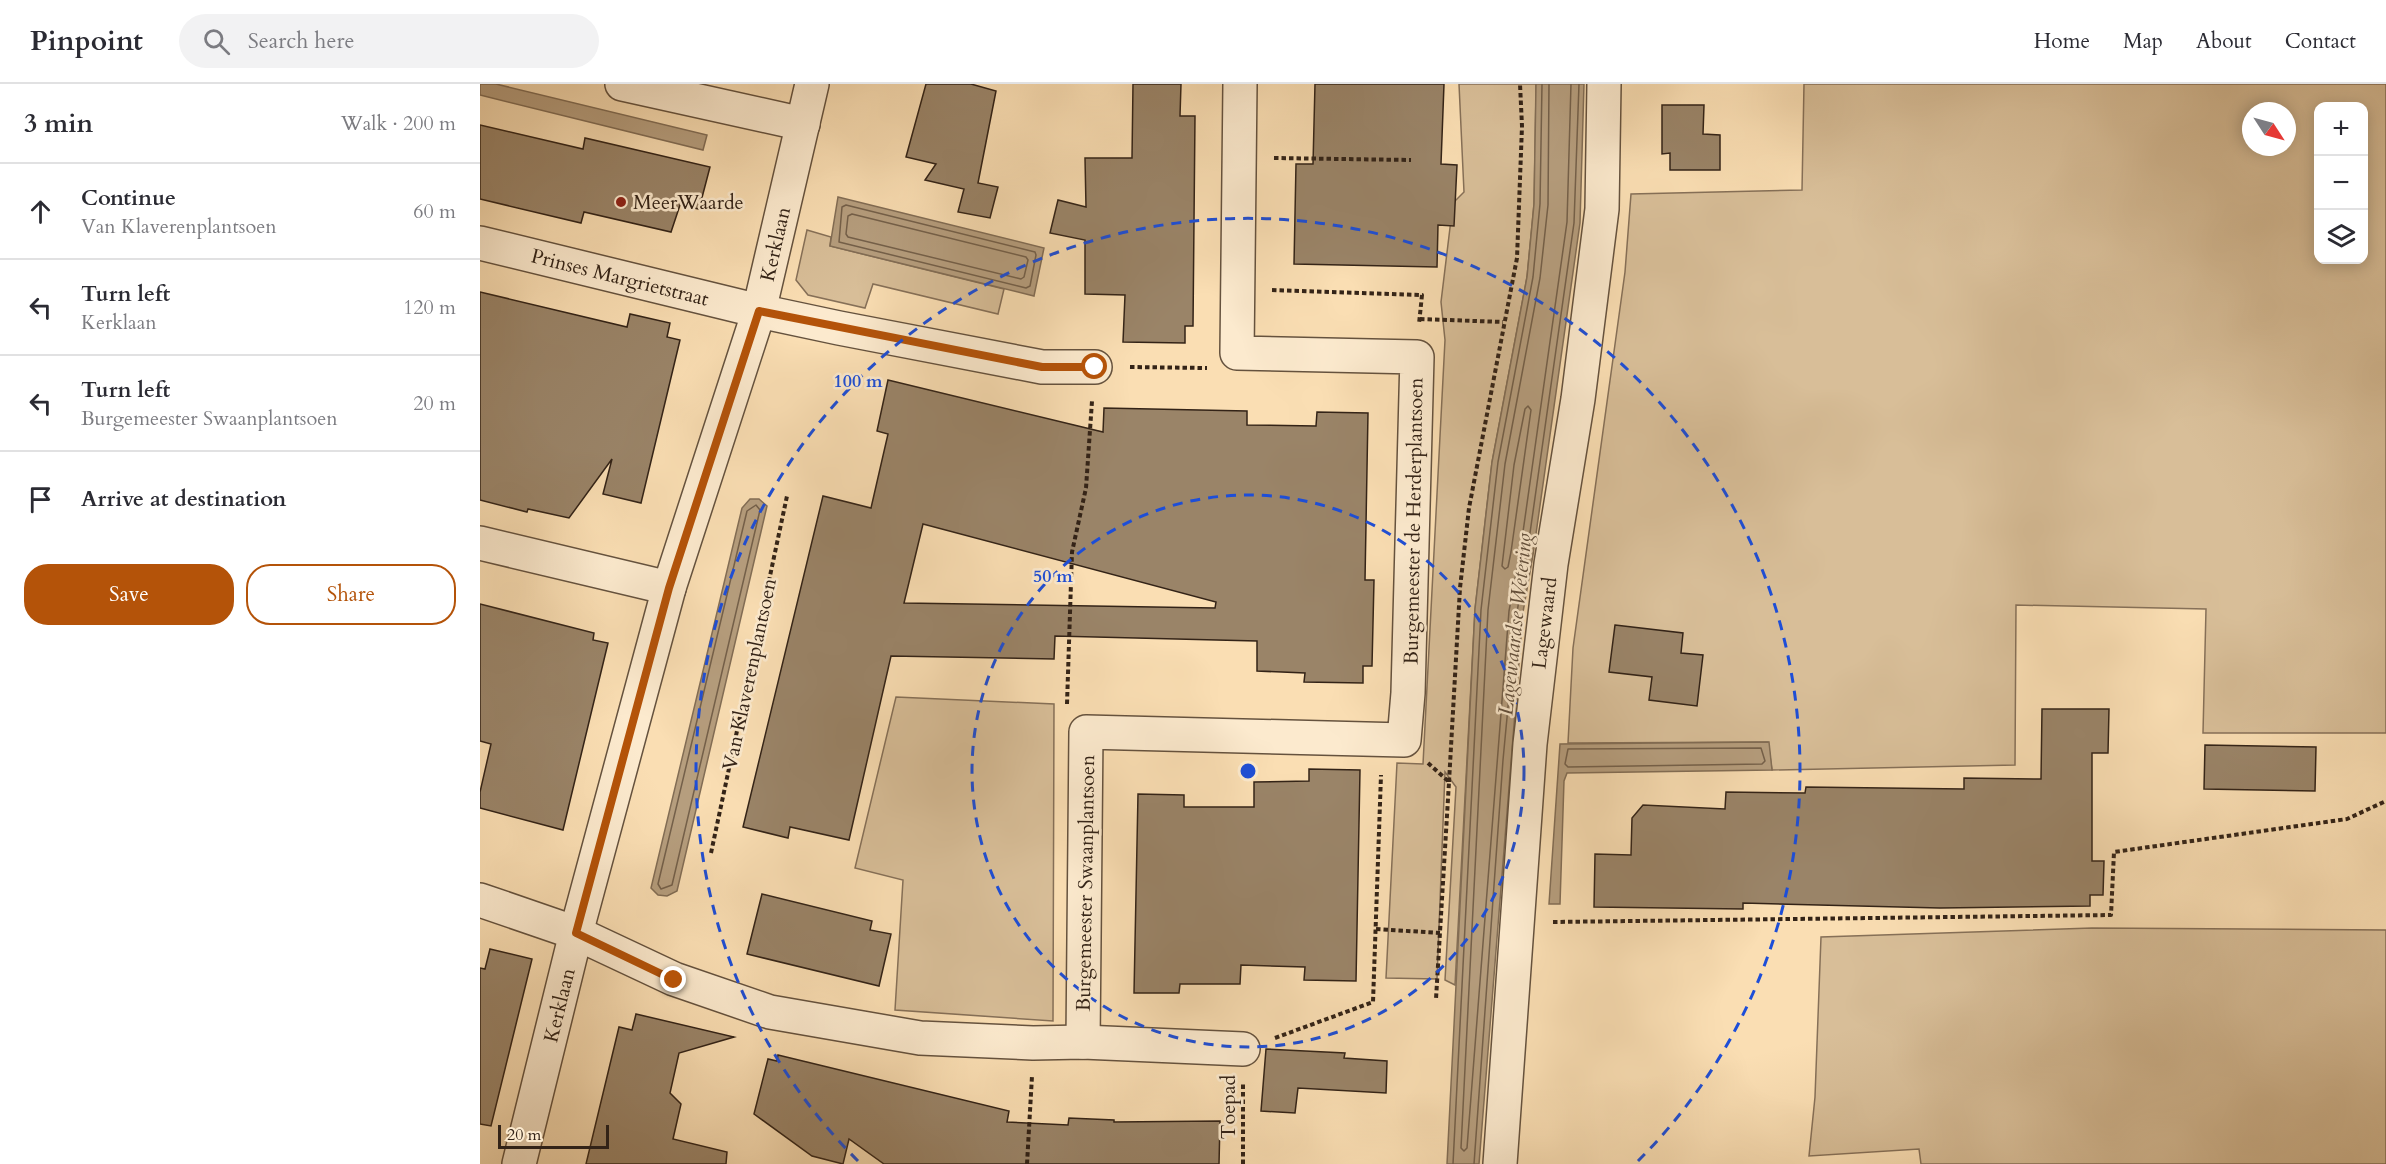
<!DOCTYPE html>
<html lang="en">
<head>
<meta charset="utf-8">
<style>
	body { margin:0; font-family:Cardo,serif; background:#f2f2f3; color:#2b2b33 }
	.controls { position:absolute; right:18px; top:18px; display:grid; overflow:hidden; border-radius:12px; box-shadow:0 3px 15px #0003 }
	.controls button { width:54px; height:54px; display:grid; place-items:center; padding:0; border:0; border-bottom:2px solid #e1e1e2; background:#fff; color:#2b2b33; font:30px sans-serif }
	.compass { position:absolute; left:1762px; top:18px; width:54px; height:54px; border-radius:50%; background:#fff; box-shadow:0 3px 15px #0003; rotate:126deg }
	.scale { position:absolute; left:18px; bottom:15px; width:111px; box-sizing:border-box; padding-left:6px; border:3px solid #332317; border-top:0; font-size:16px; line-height:21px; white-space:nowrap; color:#332317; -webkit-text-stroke:4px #fceace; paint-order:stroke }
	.stop { position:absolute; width:18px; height:18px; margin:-14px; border:4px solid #b45309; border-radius:50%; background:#fff }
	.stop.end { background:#b45309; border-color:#fff; box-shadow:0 2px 6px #0008 }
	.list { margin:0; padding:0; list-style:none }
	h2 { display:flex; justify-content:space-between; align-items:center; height:78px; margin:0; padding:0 24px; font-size:26px }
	h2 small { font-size:20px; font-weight:400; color:#7c7c81 }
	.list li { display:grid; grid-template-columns:39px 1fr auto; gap:18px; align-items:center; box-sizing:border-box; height:96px; padding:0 24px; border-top:2px solid #e1e1e2 }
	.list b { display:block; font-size:22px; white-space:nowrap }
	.list p { margin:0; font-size:20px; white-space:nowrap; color:#7c7c81 }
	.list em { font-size:20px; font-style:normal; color:#7c7c81 }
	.actions { display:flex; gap:12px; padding:18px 24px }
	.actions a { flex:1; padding:14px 0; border:2px solid #b45309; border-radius:24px; text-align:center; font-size:21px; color:#b45309 }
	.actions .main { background:#b45309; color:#fff }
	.icon { flex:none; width:33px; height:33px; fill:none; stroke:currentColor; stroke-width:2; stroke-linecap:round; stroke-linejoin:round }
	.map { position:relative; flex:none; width:1906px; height:1080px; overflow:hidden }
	header { display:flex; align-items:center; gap:36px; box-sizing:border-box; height:84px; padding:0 30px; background:#fff; border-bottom:2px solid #e1e1e2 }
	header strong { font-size:28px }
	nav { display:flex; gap:33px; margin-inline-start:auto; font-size:21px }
	.search { width:420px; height:54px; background:#f2f2f3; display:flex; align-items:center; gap:15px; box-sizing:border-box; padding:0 21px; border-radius:33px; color:#7c7c81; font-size:22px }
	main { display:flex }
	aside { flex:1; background:#fff }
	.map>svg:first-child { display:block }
</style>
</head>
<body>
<header>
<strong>Pinpoint</strong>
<div class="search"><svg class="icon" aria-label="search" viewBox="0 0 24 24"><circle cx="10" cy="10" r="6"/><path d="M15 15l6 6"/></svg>Search here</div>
<nav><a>Home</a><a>Map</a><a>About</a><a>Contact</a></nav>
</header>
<main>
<aside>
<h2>3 min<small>Walk · 200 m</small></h2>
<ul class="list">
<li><svg class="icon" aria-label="ahead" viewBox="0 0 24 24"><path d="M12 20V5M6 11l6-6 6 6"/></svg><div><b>Continue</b><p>Van Klaverenplantsoen</p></div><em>60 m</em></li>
<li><svg class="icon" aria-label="left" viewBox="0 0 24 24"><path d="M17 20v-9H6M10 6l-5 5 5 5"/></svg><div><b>Turn left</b><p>Kerklaan</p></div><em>120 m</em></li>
<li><svg class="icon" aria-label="left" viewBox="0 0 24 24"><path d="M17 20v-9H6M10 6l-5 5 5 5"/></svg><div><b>Turn left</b><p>Burgemeester Swaanplantsoen</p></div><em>20 m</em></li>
<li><svg class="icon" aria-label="arrive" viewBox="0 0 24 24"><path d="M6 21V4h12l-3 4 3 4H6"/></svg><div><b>Arrive at destination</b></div></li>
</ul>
<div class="actions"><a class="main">Save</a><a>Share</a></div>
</aside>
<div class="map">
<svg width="1906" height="1080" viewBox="0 0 1906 1080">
	<rect width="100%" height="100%" fill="#fadeb3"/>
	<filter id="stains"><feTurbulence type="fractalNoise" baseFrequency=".00333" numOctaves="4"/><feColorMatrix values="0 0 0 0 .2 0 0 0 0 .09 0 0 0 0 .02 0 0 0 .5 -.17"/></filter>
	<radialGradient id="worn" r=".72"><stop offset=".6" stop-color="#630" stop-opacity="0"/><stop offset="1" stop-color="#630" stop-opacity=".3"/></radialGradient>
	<g fill="#d8be98" stroke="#867058" stroke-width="1.5" fill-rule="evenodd">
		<polygon points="979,0 1056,0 1056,9 1054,120 1047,193 1012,378 995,525 975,901 965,896 976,703 965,688 957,895 906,894 917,679 943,680 965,256 961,218 973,119 984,108"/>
		<path d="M1324,0H1906V649H1723L1726,525L1536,521L1535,681L1292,686L1288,658L1088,659L1093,564L1145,188L1151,110L1322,106ZM1838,22H1884V176H1838ZM1771,27H1807V63H1771Z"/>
		<polygon points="327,146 351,153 350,162 524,205 518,230 393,200 385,224 328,211 316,196"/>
		<polygon points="416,613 574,620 573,937 415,926 423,796 375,784"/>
		<polygon points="1612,844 1906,846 1906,1080 1441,1080 1439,1065 1329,1072 1335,1013 1341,853"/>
	</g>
	<g fill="#b69e7e" stroke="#826d55" stroke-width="1.5">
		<polygon points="0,0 16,0 227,51 223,66 0,11"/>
		<polygon points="1056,0 1104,0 1100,139 1053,471 1043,528 999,1080 967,1080 995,525 1012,378 1047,193 1054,120"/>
		<polygon points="358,113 564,164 554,212 350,162"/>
		<polygon points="270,415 279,415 287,422 197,807 187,812 178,811 171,804 262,424"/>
		<polygon points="1289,658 1292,686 1087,689 1084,697 1080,820 1069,820 1080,660"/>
	</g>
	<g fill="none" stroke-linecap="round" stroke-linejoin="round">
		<g stroke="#74604a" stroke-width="1.5">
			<polyline points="1069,0 1068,121 1060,194 1025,380 1008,526 981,1064 984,1067 987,1064 1029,527 1040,469 1087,138 1091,0"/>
			<polygon points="366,121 555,168 556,171 550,202 546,204 359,158 362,123"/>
			<polygon points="372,130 546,173 548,176 544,193 541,195 368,153 366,150 368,132"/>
			<polygon points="1048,322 1051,326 1031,468 1028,483 1025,485 1022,482 1034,381 1045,325"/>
			<polygon points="276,421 280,426 192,801 181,805 178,800 267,427"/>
			<polygon points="1281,664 1285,677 1282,680 1088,683 1085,680 1088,665"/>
			<polyline points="973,1080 1001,526 1018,378 1053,193 1060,120 1062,0"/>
			<polyline points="994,1080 1023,676 1037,528 1047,470 1094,139 1099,0"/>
		</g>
	</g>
	<g fill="#9a8468" stroke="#332317" stroke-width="1.5" fill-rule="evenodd">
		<polygon points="446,0 491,0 516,7 498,99 518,103 510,134 478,128 484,105 445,96 456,80 426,73"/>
		<polygon points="653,0 701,0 700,32 715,32 713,242 705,242 705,259 643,258 645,211 605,210 605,156 570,149 578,116 606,123 605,74 652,74"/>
		<polygon points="835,0 964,0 961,80 977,81 974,142 958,141 957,183 814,180 816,80 833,80"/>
		<polygon points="1182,21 1224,21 1223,50 1240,51 1240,86 1190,86 1190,69 1182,70"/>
		<polygon points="0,41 103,65 105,54 230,83 219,125 200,121 191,148 104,128 101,139 0,115"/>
		<polygon points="0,208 147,243 150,230 190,239 187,253 200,256 161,419 123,410 132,375 89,434 48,425 47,428 0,416"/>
		<path d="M408,296L623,348L624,324L767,327V341L836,342L837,328L888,329L885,496H894L892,582H883V599L824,598L825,589L777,587V557L575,552L574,575L411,572L369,756L310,743L308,754L263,743L343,412L391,424L408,350L397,347ZM443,440L736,518L735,524L424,519Z"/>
		<polygon points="0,520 114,549 113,556 128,559 83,746 0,724 0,708 11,660 0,657"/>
		<polygon points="1135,541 1203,549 1201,569 1223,571 1217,622 1169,616 1172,593 1129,588"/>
		<polygon points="1562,625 1629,625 1628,669 1612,669 1612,777 1624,777 1623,811 1610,811 1610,822 1460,824 1263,819 1263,825 1114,823 1115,770 1151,771 1152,734 1163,721 1245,725 1246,708 1325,709 1326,703 1484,705 1484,694 1561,695"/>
		<polygon points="1725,661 1836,663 1835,707 1724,705"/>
		<polygon points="829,685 880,686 876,897 824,896 825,883 761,881 760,900 700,900 699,909 654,909 658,710 704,711 704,723 774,723 774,698 829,697"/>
		<polygon points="282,810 392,837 390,846 411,850 399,902 267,870"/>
		<polygon points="10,865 52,875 11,1042 0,1040 0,884 5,885"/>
		<polygon points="156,930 254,953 199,969 190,1009 201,1020 193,1055 247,1068 246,1080 106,1080 139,943 152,946"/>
		<polygon points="786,965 865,969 864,974 907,977 906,1009 818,1004 815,1029 781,1027"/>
		<polygon points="298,971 529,1027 527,1038 588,1041 589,1034 634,1036 634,1038 740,1037 739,1080 404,1080 369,1055 363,1080 332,1072 274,1030 288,975 297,977"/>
	</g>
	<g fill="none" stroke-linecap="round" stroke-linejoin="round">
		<g stroke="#65523e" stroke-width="36">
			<g id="street">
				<polyline points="142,0 323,40"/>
				<polyline points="0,159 279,227 359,244 562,283 615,283"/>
				<polyline points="0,459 189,504"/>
				<polyline points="0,816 96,849 194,895 290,928 440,954 553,959 603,958 763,965"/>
				<polyline points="603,958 606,648 924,656 928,609 937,273 757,269 760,0"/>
				<polyline points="39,1080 96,849 189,504 279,227 332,0"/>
				<polyline points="1020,1080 1050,660 1071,480 1098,315 1122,125 1124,0"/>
			</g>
		</g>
		<g stroke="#332317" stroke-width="4" stroke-dasharray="4.5 3" stroke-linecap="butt">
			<polyline points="794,74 931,76"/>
			<polyline points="792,206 942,211 939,240"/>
			<polyline points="940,235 1023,238"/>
			<polyline points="650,283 727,284"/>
			<polyline points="587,620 592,468 606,404 612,317"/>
			<polyline points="948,679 969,698 956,915"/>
			<polyline points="969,698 980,504 989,424 1037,174 1042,42 1040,0"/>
			<polyline points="231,769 307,412"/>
			<polyline points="1073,838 1631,831 1634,768 1867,735 1906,717"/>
			<polyline points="896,845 960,849"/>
			<polyline points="795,954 893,918 901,691"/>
			<polyline points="547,1080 552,992"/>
			<polyline points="763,1080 763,1000"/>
		</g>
		<use href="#street" stroke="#fceace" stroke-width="33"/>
	</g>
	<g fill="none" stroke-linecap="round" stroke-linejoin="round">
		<polyline stroke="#b45309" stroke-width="8" points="194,896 96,849 189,504 279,227 562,283 615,283"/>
	</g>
	<g fill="none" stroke="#1d4ed8" stroke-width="3" stroke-dasharray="10 8">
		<circle cx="768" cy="687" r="276"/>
		<path d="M378 1077A552 552 0 1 1 1158 1077"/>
	</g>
	<circle fill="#8f2418" stroke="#fceace" stroke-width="2" cx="141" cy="118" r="6"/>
	<g text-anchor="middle" stroke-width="5" stroke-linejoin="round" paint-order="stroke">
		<g font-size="20" fill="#332317" stroke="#fceace" text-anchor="start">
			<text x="153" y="125">MeerWaarde</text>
		</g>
		<g font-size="20" fill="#332317" stroke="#fceace">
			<text transform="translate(295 160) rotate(-77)" y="7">Kerklaan</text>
			<text transform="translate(140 193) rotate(14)" y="7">Prinses Margrietstraat</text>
			<text transform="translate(933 437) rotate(-89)" y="7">Burgemeester de Herderplantsoen</text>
			<text transform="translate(1064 539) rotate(-83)" y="7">Lagewaard</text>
			<text transform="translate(269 590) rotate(-78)" y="7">Van Klaverenplantsoen</text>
			<text transform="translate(605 799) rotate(-89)" y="7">Burgemeester Swaanplantsoen</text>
			<text transform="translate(79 921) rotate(-76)" y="7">Kerklaan</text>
			<text transform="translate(748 1023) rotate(-90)" y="7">Toepad</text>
		</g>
		<g font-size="21" font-style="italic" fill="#614e3b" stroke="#fceace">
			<text transform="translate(1035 540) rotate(-84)" y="7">Lagewaardse Wetering</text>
		</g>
	</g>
	<circle cx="768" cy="687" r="9" fill="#1d4ed8" stroke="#fceace" stroke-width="3"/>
	<g font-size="18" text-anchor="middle" font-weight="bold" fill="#1d4ed8" stroke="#fceace" stroke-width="5" stroke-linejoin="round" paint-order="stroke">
		<text x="378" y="303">100 m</text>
		<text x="573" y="498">50 m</text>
	</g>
	<rect width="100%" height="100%" filter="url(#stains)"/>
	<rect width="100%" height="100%" fill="url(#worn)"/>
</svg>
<div class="controls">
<button>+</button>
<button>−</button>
<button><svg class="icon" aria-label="layers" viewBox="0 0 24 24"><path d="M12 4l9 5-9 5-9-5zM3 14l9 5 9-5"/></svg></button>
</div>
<svg class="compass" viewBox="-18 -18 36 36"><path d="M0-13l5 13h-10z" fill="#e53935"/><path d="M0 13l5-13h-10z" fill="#7c7c81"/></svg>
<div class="scale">20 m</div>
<div class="stop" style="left:615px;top:283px"></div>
<div class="stop end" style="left:194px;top:896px"></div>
</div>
</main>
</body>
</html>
